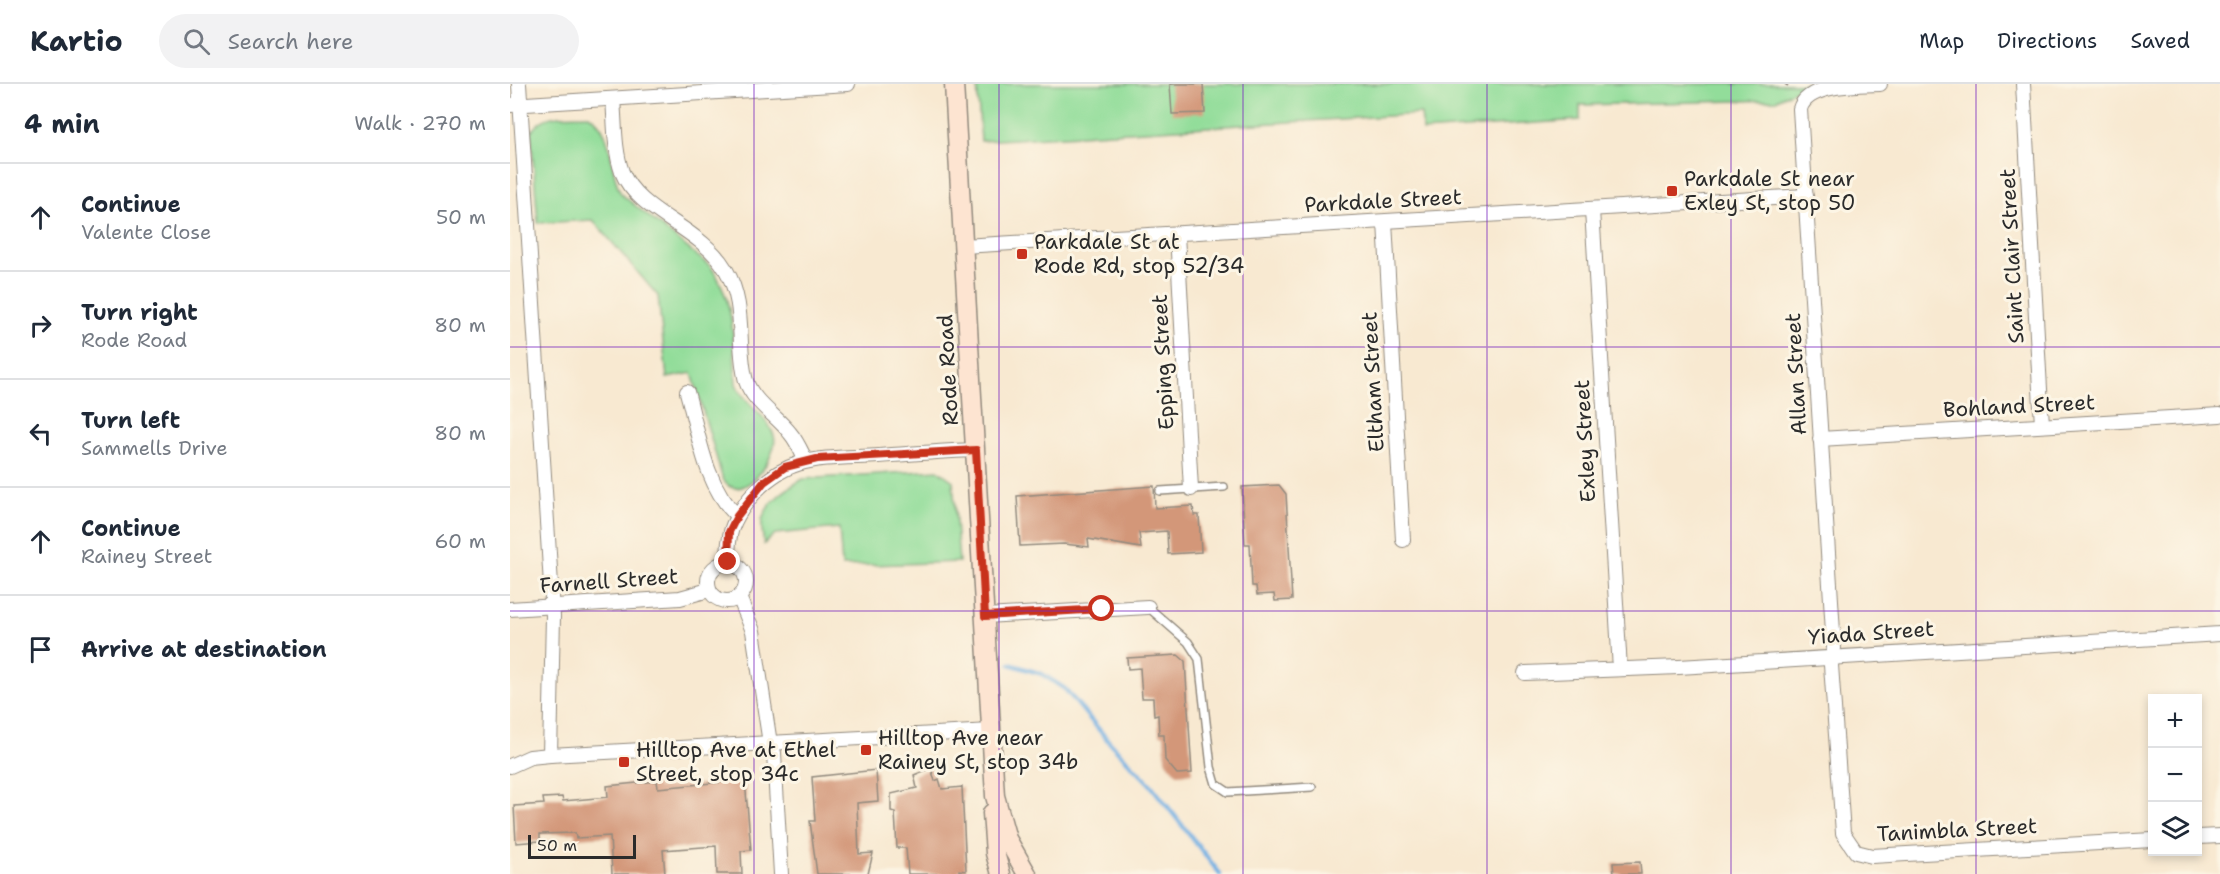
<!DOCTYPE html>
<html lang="en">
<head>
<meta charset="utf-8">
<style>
	body { margin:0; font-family:"Shantell Sans",sans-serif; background:#f2f2f3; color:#1f2937 }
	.controls { position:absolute; right:18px; bottom:18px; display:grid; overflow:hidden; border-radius:0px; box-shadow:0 3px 9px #0003 }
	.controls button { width:54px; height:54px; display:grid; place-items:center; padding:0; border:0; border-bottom:2px solid #e0e1e3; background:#fff; color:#1f2937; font:30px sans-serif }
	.scale { position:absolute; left:18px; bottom:15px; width:108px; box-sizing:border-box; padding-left:6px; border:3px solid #2b2b2b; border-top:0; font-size:16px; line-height:21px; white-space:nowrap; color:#2b2b2b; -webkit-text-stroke:4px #fcf5e5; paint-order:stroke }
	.stop { position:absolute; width:18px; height:18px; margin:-14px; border:4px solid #c8321e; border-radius:50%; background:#fff }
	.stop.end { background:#c8321e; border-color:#fff; box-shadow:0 2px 6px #0008 }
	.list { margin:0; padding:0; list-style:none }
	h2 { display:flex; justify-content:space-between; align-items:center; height:78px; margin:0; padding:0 24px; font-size:26px }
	h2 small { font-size:20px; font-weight:400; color:#747a83 }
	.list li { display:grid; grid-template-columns:39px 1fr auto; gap:18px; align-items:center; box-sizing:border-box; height:108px; padding:0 24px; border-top:2px solid #e0e1e3 }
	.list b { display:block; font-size:22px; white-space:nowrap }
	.list p { margin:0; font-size:20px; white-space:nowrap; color:#747a83 }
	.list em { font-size:20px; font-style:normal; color:#747a83 }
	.icon { flex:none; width:33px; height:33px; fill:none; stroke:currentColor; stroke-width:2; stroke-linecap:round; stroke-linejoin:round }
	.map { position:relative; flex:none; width:1710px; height:790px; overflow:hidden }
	header { display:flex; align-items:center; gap:36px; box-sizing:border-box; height:84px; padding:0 30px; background:#fff; border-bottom:2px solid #e0e1e3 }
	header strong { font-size:28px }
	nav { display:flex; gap:33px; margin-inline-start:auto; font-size:21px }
	.search { width:420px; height:54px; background:#f2f2f3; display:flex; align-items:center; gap:15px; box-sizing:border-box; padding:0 21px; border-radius:33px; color:#747a83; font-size:22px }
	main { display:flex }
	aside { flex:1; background:#fff }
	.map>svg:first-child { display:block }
</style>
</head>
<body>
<header>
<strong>Kartio</strong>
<div class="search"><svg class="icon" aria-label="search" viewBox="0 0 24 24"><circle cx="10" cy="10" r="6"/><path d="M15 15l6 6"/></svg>Search here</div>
<nav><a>Map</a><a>Directions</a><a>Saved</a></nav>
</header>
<main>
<aside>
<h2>4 min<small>Walk · 270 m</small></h2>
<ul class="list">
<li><svg class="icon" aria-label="ahead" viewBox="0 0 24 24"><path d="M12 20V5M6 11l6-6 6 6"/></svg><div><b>Continue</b><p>Valente Close</p></div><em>50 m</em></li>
<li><svg class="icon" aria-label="right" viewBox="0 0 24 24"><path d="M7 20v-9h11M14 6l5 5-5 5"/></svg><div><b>Turn right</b><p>Rode Road</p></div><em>80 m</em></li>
<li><svg class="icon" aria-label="left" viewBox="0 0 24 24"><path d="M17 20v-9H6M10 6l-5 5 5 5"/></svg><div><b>Turn left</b><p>Sammells Drive</p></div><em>80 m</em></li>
<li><svg class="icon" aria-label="ahead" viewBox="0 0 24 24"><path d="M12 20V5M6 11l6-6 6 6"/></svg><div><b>Continue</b><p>Rainey Street</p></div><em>60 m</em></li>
<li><svg class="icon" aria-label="arrive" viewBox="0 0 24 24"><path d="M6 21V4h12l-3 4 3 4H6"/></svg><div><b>Arrive at destination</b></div></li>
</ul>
</aside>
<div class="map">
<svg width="1710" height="790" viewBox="0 0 1710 790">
	<rect width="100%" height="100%" fill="#fcf5e5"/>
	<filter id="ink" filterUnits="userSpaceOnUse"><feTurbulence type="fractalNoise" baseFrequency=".0167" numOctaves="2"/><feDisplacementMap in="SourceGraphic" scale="12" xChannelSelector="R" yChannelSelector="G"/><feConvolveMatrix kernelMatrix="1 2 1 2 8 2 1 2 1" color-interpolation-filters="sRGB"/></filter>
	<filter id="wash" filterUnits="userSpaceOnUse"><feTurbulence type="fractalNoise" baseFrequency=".008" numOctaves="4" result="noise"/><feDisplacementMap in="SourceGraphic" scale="24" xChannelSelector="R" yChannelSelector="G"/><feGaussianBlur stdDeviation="1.35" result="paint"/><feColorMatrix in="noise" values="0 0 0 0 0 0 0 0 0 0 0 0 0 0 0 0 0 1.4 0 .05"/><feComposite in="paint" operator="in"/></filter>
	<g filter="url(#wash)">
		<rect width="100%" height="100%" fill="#f8e9d1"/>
		<g fill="#92dd9a" stroke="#5e8462" stroke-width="1.5">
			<polygon points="467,0 1296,0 1266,16 1070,21 1070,36 913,47 911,30 471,57"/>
			<path d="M79,31C105,47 98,85 111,110L201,183C226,218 223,260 226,300C234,320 258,332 264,352C270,370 232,424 213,396L182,289L157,294L148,212L83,136L28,139L21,48C34,27 57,32 79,31Z"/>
			<path d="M428,386L443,397L449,478L332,482L329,444L265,450L254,460C253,453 251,443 252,436C257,417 278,404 293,395Z"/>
		</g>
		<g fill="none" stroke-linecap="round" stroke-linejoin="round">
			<polyline stroke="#6fafe3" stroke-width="4.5" points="500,580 532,590 555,605 601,660 640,700 710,790"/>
		</g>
		<g id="blocks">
			<g fill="#d39779">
				<polygon points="660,0 693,0 695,29 662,30"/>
				<polygon points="769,401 776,410 782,516 765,517 764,510 747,511 746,502 742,502 740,460 735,460 732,403"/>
				<polygon points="644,402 645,424 683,422 684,431 689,431 691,468 658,470 657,447 629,449 631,464 578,455 579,463 554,460 510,462 507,412"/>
				<polygon points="668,571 675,577 682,689 667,690 655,676 654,651 649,651 648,631 644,632 643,614 632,614 630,584 618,585 617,574"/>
				<polygon points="421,684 425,697 429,695 432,705 452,703 456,787 449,786 449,790 398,790 396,764 387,764 385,728 381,727 381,710 407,704 404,691"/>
				<polygon points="366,686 368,717 347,719 349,770 363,769 358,790 307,790 300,737 305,737 302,693"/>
				<polygon points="235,696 241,766 231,767 232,790 207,790 206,762 153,766 155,790 102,790 100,752 66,754 65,749 30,750 30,757 6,759 4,722 34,720 33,714 52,713 53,717 98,713 97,702 147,697 148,704"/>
				<polygon points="1130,778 1131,790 1104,790 1103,779"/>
			</g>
		</g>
	</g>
	<g filter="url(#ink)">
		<use href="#blocks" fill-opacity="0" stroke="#928a7e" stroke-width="1.5"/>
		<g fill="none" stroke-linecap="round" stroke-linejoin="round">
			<g stroke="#928a7e" stroke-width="10">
				<g id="lane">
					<polyline points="650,407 714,403"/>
					<polyline points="638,523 678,558 689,575 701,683 706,700 718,708 802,703"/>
				</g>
			</g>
			<g stroke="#928a7e" stroke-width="16">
				<g id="street">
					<polyline points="9,0 43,532 40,671"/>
					<path d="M1370,0C1345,1 1297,0 1290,25L1324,564L1321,581L1333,749L1346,768L1362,772L1642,756"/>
					<polyline points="1513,0 1532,341"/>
					<path d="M103,15C105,38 104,66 112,88C128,129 191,143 216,186C237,222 226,260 236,297C243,318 267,332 280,349C287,357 291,367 296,377"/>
					<polyline points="0,21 338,0"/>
					<polyline points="1082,126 1110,585"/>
					<polyline points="875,138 893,456"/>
					<polyline points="667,150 681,405"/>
					<polyline points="453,162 1296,112"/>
					<path d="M177,308C189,350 194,400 227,432"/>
					<polyline points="1310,355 1710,331"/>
					<path d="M218,478C218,449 221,439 239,415C276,369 315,375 369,372C401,370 433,367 466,366"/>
					<circle cx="217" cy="498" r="19"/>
					<polyline points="229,513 243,547 259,653 264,669 271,790"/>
					<polyline points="0,525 170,514 199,506"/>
					<polyline points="475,532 638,523"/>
					<polyline points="1015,589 1169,583 1710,550"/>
					<polyline points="0,682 20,673 40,671 481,647"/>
					<polyline points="1688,753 1710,752"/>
				</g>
			</g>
			<g stroke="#928a7e" stroke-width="21">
				<g id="secondary">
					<polyline points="444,0 485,712 497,755 517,790"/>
					<polyline points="482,729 485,769 491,790"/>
				</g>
			</g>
			<polyline stroke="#928a7e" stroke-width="2" stroke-dasharray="4.5 4.5" stroke-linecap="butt" points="1275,0 1278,2"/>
			<use href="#lane" stroke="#fff" stroke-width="7"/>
			<use href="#street" stroke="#fff" stroke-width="14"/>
			<use href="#secondary" stroke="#fde4d1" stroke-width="18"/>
		</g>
	</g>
	<g fill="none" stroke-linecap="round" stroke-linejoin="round" filter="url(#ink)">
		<polyline stroke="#c8321e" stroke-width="8" points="218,478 219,448 227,432 254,398 275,383 307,375 466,366 475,532 592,525"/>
	</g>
	<path fill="none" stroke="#7b2cbf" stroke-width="1.5" stroke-opacity="0.55" d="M244,0V790M489,0V790M733,0V790M977,0V790M1221,0V790M1466,0V790M0,263H1710M0,527H1710"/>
	<g fill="#c8321e" stroke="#fcf5e5" stroke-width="2">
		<rect x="1156" y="101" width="12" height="12" rx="3"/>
		<rect x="506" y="164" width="12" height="12" rx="3"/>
		<rect x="350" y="660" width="12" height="12" rx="3"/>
		<rect x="108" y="672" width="12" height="12" rx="3"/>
	</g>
	<g text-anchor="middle" stroke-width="6" stroke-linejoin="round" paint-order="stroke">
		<g font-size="21" fill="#2b2b2b" stroke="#fcf5e5" text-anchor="start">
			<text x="1174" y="102">Parkdale St near<tspan x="1174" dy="24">Exley St, stop 50</tspan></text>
			<text x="524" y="165">Parkdale St at<tspan x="524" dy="24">Rode Rd, stop 52/34</tspan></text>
			<text x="368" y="661">Hilltop Ave near<tspan x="368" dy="24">Rainey St, stop 34b</tspan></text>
			<text x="126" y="673">Hilltop Ave at Ethel<tspan x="126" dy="24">Street, stop 34c</tspan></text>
		</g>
		<g font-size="21" fill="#2b2b2b" stroke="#fcf5e5">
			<text transform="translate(873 117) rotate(-3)" y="7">Parkdale Street</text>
			<text transform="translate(1502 172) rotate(-93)" y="7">Saint Clair Street</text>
			<text transform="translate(653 278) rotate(-93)" y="7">Epping Street</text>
			<text transform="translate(438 286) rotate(-93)" y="7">Rode Road</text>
			<text transform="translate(1286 290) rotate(-93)" y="7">Allan Street</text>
			<text transform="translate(863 298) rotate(-93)" y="7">Eltham Street</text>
			<text transform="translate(1509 322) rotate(-3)" y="7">Bohland Street</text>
			<text transform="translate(1075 357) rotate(-93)" y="7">Exley Street</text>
			<text transform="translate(99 497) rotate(-4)" y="7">Farnell Street</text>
			<text transform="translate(1361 549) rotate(-4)" y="7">Yiada Street</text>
			<text transform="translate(1447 746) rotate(-3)" y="7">Tanimbla Street</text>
		</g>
	</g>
</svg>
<div class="controls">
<button>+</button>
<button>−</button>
<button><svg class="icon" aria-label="layers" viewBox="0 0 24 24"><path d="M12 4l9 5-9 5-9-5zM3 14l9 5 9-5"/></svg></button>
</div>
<div class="scale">50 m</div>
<div class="stop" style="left:592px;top:525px"></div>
<div class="stop end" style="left:218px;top:478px"></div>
</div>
</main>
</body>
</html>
